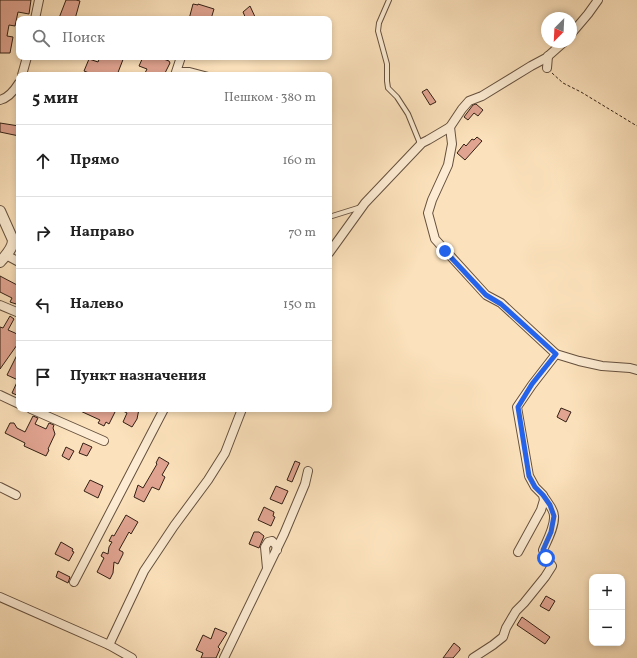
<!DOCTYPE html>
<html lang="ru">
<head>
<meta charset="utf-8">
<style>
	body { margin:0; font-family:Vollkorn,serif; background:#f2f2f2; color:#222 }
	.controls { position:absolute; right:12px; bottom:12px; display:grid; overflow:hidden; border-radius:8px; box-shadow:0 2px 6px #0003 }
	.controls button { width:36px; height:36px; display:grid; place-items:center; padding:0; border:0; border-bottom:1px solid #e0e0e0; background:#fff; color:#222; font:20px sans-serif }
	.compass { position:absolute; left:541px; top:12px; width:36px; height:36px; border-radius:50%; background:#fff; box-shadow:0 2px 6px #0003; rotate:204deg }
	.stop { position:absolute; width:12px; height:12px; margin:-9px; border:3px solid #2563eb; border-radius:50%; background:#fff }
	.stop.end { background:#2563eb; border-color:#fff; box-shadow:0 1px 4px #0008 }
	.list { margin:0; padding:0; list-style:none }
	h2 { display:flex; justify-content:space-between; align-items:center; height:52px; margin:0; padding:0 16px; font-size:17px }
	h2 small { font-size:13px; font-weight:400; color:#767676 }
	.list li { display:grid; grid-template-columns:26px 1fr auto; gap:12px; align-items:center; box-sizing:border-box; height:72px; padding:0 16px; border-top:1px solid #e0e0e0 }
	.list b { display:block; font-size:15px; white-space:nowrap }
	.list em { font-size:13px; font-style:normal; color:#767676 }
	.icon { flex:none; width:22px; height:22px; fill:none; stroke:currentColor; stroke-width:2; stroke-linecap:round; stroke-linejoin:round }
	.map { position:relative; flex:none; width:637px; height:658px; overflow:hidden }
	.search { position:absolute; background:#fff; box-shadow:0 2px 6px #0003; left:16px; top:16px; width:316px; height:44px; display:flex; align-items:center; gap:10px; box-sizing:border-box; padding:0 14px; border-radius:8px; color:#767676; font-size:15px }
	.panel { position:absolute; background:#fff; box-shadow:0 2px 6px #0003; left:16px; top:72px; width:316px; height:340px; border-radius:8px }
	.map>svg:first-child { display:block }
</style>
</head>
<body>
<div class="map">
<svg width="637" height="658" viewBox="0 0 637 658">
	<rect width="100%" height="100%" fill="#fce2bc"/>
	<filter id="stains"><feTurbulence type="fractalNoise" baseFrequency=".005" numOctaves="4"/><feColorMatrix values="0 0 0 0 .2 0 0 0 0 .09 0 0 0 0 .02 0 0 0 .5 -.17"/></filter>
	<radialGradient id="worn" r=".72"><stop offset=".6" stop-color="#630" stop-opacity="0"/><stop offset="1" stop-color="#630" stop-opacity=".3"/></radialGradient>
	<g fill="#e1a491" stroke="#332014">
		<polygon points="0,0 31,0 29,14 18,12 15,26 9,25 7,36 13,37 10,53 0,53"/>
		<polygon points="66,0 76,0 80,1 75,19 59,18"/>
		<polygon points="193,4 198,5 198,4 214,9 211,19 189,19"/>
		<polygon points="250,6 256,19 246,19 243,12"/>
		<polygon points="100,57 124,57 117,75 94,75 84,71 89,59 98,62"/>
		<polygon points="143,57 158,57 169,61 170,63 164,75 144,75 147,69 139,66"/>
		<polygon points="427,89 436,102 430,105 422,92"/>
		<polygon points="476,104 483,110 478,116 474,113 468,120 464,117 473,105"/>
		<polygon points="0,123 19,126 19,136 0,132"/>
		<polygon points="477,137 482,141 465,160 457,153 464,144 466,146 472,139 474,140"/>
		<polygon points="0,276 19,286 19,297 16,304 10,302 12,298 0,292"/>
		<polygon points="10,316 14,319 8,330 15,333 19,336 19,346 17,345 0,369 0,327 3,328"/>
		<polygon points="19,351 19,396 12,393 18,380 7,375"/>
		<polygon points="561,408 571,412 566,422 557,417"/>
		<polygon points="76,409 113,409 116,410 109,424 106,422 104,426 98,423 100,420"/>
		<polygon points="119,409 139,409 137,419 132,427 123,422 127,413"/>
		<polygon points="33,416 38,418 35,424 46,429 49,423 54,425 53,428 55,434 48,449 49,450 46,456 24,446 25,443 5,433 10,423 14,423 17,428 25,432"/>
		<polygon points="83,443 92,447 87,456 79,453"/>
		<polygon points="66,447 74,451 69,460 62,456"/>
		<polygon points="159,457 169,463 162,475 165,477 159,490 152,487 144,502 134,497 138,485 143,488 157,464 156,463"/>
		<polygon points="295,461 300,463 292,482 287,480"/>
		<polygon points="90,480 103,486 98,498 84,491"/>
		<polygon points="276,486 288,491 282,504 270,499"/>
		<polygon points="264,507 274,512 273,516 275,517 271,526 258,520"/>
		<polygon points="126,515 138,522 131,534 129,532 119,550 123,552 123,554 118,564 114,562 113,573 110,579 97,572 104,558 101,556 103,552 108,554 109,547 112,542 109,541 112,535 114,536"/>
		<polygon points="254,532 259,532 264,536 259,548 249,544"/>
		<polygon points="61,542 73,549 72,551 74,552 69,561 55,554"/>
		<polygon points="58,571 70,577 68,583 56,577"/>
		<polygon points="546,596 555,601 549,611 540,606"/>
		<polygon points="522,617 550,637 545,644 517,625"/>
		<polygon points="215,628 227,633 218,647 220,649 216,658 201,658 203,653 196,650 203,635 211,639"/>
		<polygon points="454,643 460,648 460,650 453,658 443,658"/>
	</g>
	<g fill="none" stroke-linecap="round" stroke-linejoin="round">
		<g stroke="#65503e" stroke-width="6">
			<g id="service">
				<polyline points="389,0 379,23 378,31 387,64 387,81 388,88 397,97 408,114 419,141 419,145"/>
				<polyline points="177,70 189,70 208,75"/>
				<polyline points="329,217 361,207"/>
			</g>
		</g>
		<g stroke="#65503e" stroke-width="10">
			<g id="minor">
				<polyline points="35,19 39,0"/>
				<polyline points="571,34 588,14 598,0"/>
				<polyline points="547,68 548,56"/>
				<polyline points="22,75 27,57"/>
				<polyline points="175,75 181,57"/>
				<path d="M0,100C8,98 14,91 19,83"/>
				<polyline points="450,127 452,144 448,165 432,200 428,213 435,239 486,295 501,303 556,354 579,361 602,366 630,368 637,370"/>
				<polyline points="329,253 365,203 422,143 428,140 450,127 462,109 469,101 482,96 531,66 546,58 564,42"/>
				<polyline points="6,255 19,262"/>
				<polyline points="0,305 19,313"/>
				<polyline points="0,395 19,404"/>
				<polyline points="31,409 104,441"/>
				<polyline points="0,487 16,495"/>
				<polyline points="518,552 541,510 544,500 543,495 535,487 529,476 517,407 532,385 556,354"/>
				<polyline points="267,568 265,547 268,542 272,541 276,545 277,550"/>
				<polyline points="74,582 164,409"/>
				<polyline points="0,597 109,645 132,658"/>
				<polyline points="109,645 144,571 174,526 208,480 225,453 242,409"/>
				<polyline points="224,658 284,534 305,484 308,471"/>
				<path d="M473,658L493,645L503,637L506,628L516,611L524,603L545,577L552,566L546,558L543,550C547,541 555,526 554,516C554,509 547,502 544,497"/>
			</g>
		</g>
		<g stroke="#65503e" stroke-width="12">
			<path id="tertiary" d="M0,211L13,240C13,249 5,256 0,262"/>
		</g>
		<polyline stroke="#332014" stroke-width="1" stroke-dasharray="3 2" stroke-linecap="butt" points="552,73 563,83 581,92 637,126"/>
		<use href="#service" stroke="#fdecd3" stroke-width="4"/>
		<use href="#minor" stroke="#fdecd3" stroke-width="8"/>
		<use href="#tertiary" stroke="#fdecd3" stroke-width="10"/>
	</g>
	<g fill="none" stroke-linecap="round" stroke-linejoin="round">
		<polyline stroke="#2563eb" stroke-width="5" points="445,251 486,295 501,304 556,354 532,384 518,407 529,476 535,487 543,495 550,505 554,516 551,532 543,550 546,558"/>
	</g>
	<rect width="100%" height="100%" filter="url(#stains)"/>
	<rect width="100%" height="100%" fill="url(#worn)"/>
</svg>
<div class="controls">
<button>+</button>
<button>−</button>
</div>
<svg class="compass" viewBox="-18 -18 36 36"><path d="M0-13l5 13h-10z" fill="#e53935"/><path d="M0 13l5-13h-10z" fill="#767676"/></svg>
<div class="stop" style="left:546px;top:558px"></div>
<div class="stop end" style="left:445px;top:251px"></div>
<div class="search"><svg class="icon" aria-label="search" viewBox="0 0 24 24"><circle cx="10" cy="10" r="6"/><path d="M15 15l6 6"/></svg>Поиск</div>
<section class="panel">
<h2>5 мин<small>Пешком · 380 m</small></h2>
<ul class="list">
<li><svg class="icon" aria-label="ahead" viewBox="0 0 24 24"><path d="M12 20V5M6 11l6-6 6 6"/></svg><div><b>Прямо</b></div><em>160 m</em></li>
<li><svg class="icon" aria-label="right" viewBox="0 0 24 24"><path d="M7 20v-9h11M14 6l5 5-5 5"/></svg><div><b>Направо</b></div><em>70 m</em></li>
<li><svg class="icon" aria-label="left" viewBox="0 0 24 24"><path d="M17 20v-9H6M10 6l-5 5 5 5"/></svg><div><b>Налево</b></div><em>150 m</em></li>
<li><svg class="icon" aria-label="arrive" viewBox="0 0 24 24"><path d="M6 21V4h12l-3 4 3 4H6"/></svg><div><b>Пункт назначения</b></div></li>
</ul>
</section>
</div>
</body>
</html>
